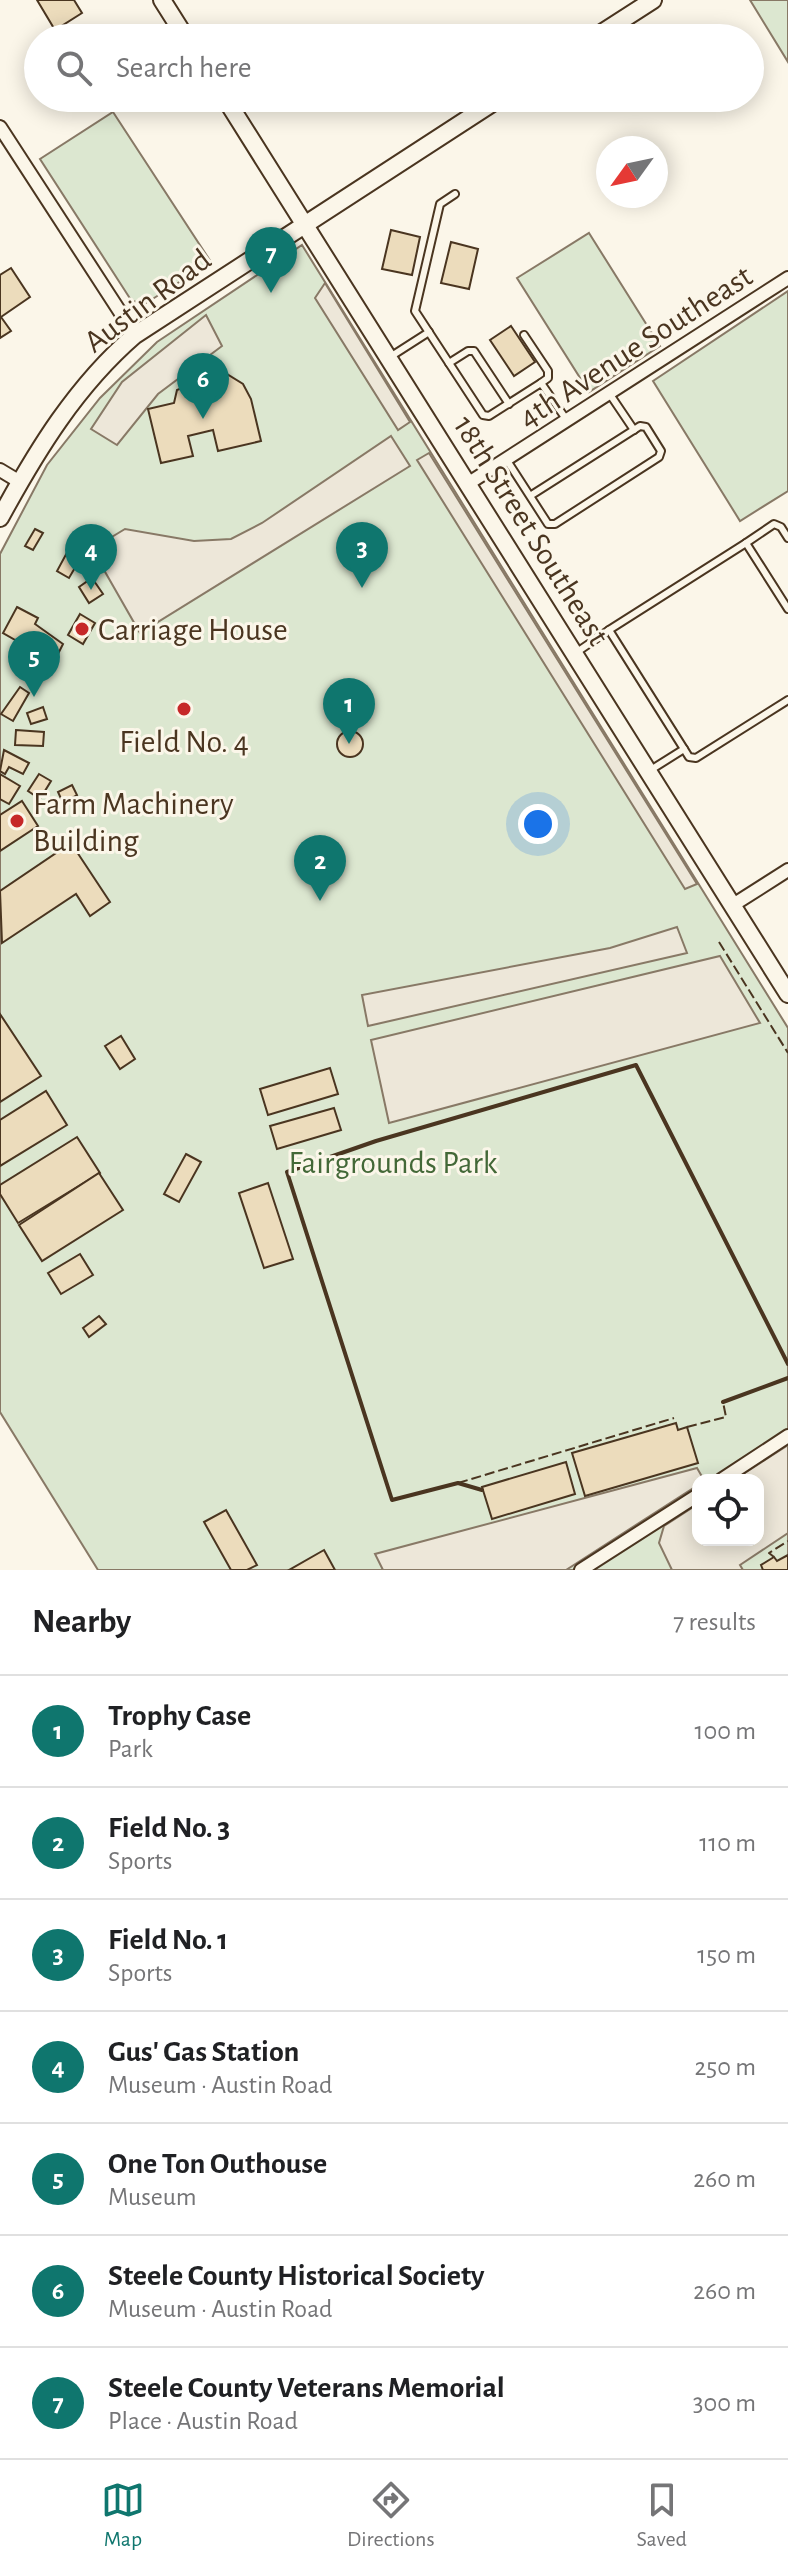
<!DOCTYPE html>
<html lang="en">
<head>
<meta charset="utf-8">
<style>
	body { margin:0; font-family:"Alegreya Sans",sans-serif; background:#f6f6f6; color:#202124 }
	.controls { position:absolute; right:24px; bottom:24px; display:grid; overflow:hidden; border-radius:16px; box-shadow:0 4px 20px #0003 }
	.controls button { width:72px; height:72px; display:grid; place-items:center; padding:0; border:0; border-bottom:2px solid #e0e0e0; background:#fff; color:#202124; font:40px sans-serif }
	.compass { position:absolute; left:596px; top:136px; width:72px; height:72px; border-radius:50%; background:#fff; box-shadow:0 4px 20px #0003; rotate:237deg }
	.you { position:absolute; left:538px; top:824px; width:28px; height:28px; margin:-20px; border:6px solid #fff; border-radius:50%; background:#1a73e8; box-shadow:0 0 0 12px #1a73e833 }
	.badge { display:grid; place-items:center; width:52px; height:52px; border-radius:50%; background:#0f766e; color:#fff; font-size:26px; font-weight:700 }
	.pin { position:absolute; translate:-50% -66px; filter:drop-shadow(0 2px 4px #0008) }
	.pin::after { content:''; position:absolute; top:42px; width:28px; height:24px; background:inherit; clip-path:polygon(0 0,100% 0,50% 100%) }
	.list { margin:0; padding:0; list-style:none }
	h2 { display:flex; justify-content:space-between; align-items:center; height:104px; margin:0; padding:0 32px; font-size:34px }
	h2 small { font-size:26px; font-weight:400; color:#757577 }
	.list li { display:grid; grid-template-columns:52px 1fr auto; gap:24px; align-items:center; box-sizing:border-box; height:112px; padding:0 32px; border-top:2px solid #e0e0e0 }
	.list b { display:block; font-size:30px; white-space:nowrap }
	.list p { margin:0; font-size:26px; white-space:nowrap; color:#757577 }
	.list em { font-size:26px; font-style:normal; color:#757577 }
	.icon { flex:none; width:44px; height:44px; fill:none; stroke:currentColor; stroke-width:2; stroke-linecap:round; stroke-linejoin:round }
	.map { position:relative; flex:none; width:788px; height:1570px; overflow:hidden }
	.search { position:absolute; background:#fff; box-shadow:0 4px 20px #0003; left:24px; right:24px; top:24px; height:88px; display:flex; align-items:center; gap:20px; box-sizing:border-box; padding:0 28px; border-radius:44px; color:#757577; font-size:30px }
	.sheet { height:888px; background:#fff }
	nav { display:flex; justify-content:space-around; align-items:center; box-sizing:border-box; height:112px; border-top:2px solid #e0e0e0; background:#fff; font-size:22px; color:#757577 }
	nav a { display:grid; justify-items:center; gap:4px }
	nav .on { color:#0f766e }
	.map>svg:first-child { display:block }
</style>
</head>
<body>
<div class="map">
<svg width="788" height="1570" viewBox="0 0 788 1570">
	<rect width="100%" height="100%" fill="#fbf6e9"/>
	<g fill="#dce7d0" stroke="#887966" stroke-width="2" fill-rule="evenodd">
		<polygon points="750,0 788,0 788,62"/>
		<polygon points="113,112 211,262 143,305 131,300 40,159"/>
		<polygon points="589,233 660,346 589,392 517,278"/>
		<path d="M302,245L788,1028V1570H98L0,1412V554L47,465L100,398L157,342ZM698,1480H758V1540H698Z"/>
		<polygon points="788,291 788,491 740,521 653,381"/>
	</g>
	<g fill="#ede7d9" stroke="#887966" stroke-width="2">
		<polygon points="325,283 410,422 398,430 315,298"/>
		<polygon points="206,315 222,346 158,394 117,445 91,429 122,382"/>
		<polygon points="391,436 410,466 140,633 92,549 125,529 194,541 231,539 262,523"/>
		<polygon points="429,453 697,884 685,889 417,460"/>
		<polygon points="677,927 687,953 368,1026 362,995 610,948"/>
		<polygon points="720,956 760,1023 389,1123 371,1040"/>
		<polygon points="788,1445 788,1533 740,1565 743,1570 672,1570 659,1543 664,1526 698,1504 698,1540 758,1540 758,1480 734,1480"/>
		<polygon points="697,1468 704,1480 698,1480 698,1485 566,1570 383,1570 375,1554"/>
	</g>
	<g fill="#ecdcbc" stroke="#4a3520" stroke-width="2">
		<polygon points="37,0 74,0 82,13 55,30"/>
		<polygon points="391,230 420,237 412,275 382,269"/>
		<polygon points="451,242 478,249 469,289 441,283"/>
		<polygon points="11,268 30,297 1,317 11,331 0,338 0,275"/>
		<polygon points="511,326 535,362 514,376 490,340"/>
		<polygon points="201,370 222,371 243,384 251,399 261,441 218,451 213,430 188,436 193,456 161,463 148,409 174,403 177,390 192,384 191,379 202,376"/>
		<polygon points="35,529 43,533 33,550 25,546"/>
		<polygon points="70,547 83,554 69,578 57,571"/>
		<polygon points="92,578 103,594 89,603 79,587"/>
		<polygon points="17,607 38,618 35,624 63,644 57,656 27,640 24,645 3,633"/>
		<polygon points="80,614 95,623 83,644 68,635"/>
		<polygon points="20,687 29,693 13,721 1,714"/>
		<polygon points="43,707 47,719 31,724 27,713"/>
		<polygon points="16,730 44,732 43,746 15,745"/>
		<circle cx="350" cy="744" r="13"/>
		<polygon points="4,750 29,763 23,774 9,767 5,774 0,771"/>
		<polygon points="0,774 20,786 9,804 0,799"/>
		<polygon points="39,774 51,781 40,799 28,791"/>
		<polygon points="72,785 77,795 63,803 58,792"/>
		<polygon points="22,801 38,826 0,851 0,815"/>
		<polygon points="71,843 110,902 90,916 76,894 2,943 0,891"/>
		<polygon points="0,1014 41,1076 0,1102"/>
		<polygon points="121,1036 135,1059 120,1069 105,1046"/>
		<polygon points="330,1068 338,1094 268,1115 260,1089"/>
		<polygon points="46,1091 67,1125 0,1166 0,1120"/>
		<polygon points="334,1108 341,1130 277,1149 270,1126"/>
		<polygon points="77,1137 100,1173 18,1223 0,1194 0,1185"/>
		<polygon points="186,1154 201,1162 179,1202 164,1194"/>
		<polygon points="99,1173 123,1210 42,1261 19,1225"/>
		<polygon points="268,1183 293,1259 264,1268 239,1193"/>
		<polygon points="80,1254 93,1275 61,1294 48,1273"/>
		<polygon points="99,1316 106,1324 89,1337 83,1328"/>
		<polygon points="676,1423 678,1430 687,1427 698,1463 585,1496 572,1453"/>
		<polygon points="566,1462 575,1494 492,1519 482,1487"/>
		<polygon points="226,1510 257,1565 247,1570 231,1570 204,1522"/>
		<polygon points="324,1550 335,1570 289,1570"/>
		<polygon points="788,1555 788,1570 763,1570 761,1565 774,1557 777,1561"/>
	</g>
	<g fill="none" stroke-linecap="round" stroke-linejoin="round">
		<g stroke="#4a3520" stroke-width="10">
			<g id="service">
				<polyline points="695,98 708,98"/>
				<polyline points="455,194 440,204 415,311 483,415 489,416 541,383 566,419"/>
				<polyline points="524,335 548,371 548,378 541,383"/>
				<polyline points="390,357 429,332"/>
				<polyline points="449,363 468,351 474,351 509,404"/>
				<polyline points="609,393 634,430"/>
				<polyline points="506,459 548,524 555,524 659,457 661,451 646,427 640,426 530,496"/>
				<polyline points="746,543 774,524 781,527 788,538"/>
				<polyline points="609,630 746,543 788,609"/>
				<polyline points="577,652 609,630 684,749 649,771"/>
				<polyline points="684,749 689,757 696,758 788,700"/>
			</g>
		</g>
		<g stroke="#4a3520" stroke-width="16">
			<g id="minor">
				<polyline points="0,127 135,335"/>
				<polyline points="0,470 20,482"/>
				<polyline points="469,483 788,278"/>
				<polyline points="733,905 788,870"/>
				<polyline points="721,1480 788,1436"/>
				<polyline points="581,1570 698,1495"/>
			</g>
		</g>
		<g stroke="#4a3520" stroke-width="20">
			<g id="tertiary">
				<polyline points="162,0 186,38"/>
				<polyline points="594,38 653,0"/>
				<polyline points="225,98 788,994"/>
				<path d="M0,518C37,450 76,386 135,335L500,98"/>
			</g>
		</g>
		<use href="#service" stroke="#fbf6e9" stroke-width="6"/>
		<use href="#minor" stroke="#fbf6e9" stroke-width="12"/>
		<use href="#tertiary" stroke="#fbf6e9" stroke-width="16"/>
		<g stroke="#4a3520" stroke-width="2" stroke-dasharray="10 4" stroke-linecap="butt">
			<polyline points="719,942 788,1053"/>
			<polyline points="687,1427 726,1417 723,1402"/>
			<polyline points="458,1483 674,1418"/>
			<polyline points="774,1557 769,1553 788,1541"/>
		</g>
		<g stroke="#4a3520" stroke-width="4">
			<polyline points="723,1402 788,1378"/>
			<polyline points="482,1490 458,1483 392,1500 287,1172 376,1141 636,1065 788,1364"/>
		</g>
	</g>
	<g fill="#c62828" stroke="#fbf6e9" stroke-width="3">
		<circle cx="82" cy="629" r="8"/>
		<circle cx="184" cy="709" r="8"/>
		<circle cx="17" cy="821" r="8"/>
	</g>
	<g text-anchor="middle" stroke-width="6" stroke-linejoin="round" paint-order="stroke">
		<g font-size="32" fill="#4a3520" stroke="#fbf6e9">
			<text transform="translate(147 300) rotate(-37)" y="11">Austin Road</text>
			<text transform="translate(635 346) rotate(-33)" y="11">4th Avenue Southeast</text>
			<text transform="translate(532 530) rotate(58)" y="11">18th Street Southeast</text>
		</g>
		<g font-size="32" fill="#4a3520" stroke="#fbf6e9" text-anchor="start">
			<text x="98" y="640">Carriage House</text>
			<text x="184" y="752" text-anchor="middle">Field No. 4</text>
			<text x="33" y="814">Farm Machinery<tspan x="33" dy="37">Building</tspan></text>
		</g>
		<g font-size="32" fill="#436837" stroke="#fbf6e9">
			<text x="393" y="1173">Fairgrounds Park</text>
		</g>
	</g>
</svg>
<div class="controls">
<button><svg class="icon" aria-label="locate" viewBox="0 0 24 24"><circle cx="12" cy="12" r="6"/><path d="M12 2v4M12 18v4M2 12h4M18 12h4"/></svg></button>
</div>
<svg class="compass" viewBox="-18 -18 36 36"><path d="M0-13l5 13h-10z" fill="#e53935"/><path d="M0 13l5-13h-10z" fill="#757577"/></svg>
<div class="you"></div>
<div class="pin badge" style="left:349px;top:744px">1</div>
<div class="pin badge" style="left:320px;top:901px">2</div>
<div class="pin badge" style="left:362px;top:588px">3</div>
<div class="pin badge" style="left:91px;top:590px">4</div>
<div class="pin badge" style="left:34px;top:697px">5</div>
<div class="pin badge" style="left:203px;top:419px">6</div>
<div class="pin badge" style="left:271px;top:293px">7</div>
<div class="search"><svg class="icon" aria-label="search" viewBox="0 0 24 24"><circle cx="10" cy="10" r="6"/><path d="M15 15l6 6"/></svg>Search here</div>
</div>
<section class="sheet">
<h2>Nearby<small>7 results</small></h2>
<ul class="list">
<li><span class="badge">1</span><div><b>Trophy Case</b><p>Park</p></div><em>100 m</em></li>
<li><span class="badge">2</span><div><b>Field No. 3</b><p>Sports</p></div><em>110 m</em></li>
<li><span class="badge">3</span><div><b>Field No. 1</b><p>Sports</p></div><em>150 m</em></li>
<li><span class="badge">4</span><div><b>Gus' Gas Station</b><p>Museum · Austin Road</p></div><em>250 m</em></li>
<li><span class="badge">5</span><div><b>One Ton Outhouse</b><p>Museum</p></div><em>260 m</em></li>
<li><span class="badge">6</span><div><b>Steele County Historical Society</b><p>Museum · Austin Road</p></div><em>260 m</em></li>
<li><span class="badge">7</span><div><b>Steele County Veterans Memorial</b><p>Place · Austin Road</p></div><em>300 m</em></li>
</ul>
</section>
<nav>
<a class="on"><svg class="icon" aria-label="map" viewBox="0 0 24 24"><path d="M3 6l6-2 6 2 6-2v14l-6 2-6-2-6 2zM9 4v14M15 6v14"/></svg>Map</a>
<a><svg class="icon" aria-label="directions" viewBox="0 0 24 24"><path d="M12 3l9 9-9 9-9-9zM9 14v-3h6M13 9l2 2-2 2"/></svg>Directions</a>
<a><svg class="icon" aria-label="saved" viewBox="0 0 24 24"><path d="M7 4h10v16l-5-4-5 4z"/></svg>Saved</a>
</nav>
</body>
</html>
